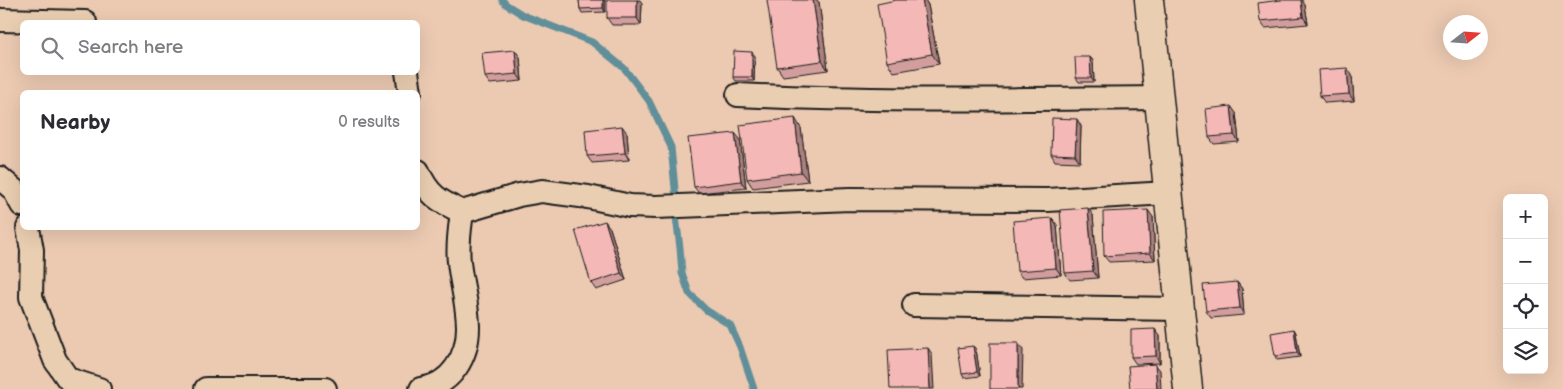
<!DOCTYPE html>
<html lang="en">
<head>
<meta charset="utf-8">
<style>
	body { margin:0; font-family:"Balsamiq Sans",sans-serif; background:#f7f7f7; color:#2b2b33 }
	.controls { position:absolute; right:15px; bottom:15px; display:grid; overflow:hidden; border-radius:8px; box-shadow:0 5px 20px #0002 }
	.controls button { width:45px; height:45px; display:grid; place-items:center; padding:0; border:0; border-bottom:1px solid #e1e1e2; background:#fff; color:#2b2b33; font:25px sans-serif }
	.compass { position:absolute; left:1443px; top:15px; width:45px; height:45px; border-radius:50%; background:#fff; box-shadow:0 5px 20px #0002; rotate:73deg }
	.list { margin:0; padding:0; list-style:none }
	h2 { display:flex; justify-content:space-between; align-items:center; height:65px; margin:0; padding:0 20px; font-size:21px }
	h2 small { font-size:16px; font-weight:400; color:#7c7c81 }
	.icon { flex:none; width:28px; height:28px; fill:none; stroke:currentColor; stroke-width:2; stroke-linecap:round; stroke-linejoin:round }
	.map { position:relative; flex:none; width:1563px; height:389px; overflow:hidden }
	.search { position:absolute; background:#fff; box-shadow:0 5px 20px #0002; left:20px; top:20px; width:400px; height:55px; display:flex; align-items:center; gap:12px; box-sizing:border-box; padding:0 18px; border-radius:8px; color:#7c7c81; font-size:19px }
	.panel { position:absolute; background:#fff; box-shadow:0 5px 20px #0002; left:20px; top:90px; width:400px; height:140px; border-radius:8px }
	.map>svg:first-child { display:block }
</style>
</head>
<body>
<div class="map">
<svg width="1563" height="389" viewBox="0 0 1563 389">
	<rect width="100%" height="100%" fill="#eccab2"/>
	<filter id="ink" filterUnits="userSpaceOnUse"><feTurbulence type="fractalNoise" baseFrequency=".02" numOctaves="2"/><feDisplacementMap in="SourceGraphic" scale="10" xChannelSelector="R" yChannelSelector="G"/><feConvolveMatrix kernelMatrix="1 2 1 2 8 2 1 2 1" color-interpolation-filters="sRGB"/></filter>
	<g filter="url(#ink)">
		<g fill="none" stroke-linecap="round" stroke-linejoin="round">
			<g stroke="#618f99" stroke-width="7">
				<polyline points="502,0 507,5 523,15 592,42 624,68 649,101 671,147 676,199"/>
				<polyline points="676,217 680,248 682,273 689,293 706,310 730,325 740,347 754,389"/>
			</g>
			<g stroke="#1c1c1c" stroke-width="26">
				<g id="street">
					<polyline points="0,20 85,22"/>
					<polyline points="407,72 410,92"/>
					<path d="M738,95C878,102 1018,99 1159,98"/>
					<path d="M418,171C428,195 439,201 462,212L519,195L542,191L588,197L630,206L656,207L850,199L1047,200L1168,193"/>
					<polyline points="0,178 14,190 22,205"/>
					<polyline points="28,228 32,250 31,297 55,360 68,379 99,389"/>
					<polyline points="914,305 1180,309"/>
					<polyline points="206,389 325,389"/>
					<path d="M421,389C452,385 468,356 468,327C468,305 461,283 459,262C457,245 460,228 462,212"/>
				</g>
			</g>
			<g stroke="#1c1c1c" stroke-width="31">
				<polyline id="secondary" points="1149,0 1188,389"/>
			</g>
			<use href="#street" stroke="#eaceb1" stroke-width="22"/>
			<use href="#secondary" stroke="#eaceb1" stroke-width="28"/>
		</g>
		<g fill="#d29e9d" stroke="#1c1c1c">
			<polygon points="579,0 605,0 605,12 582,13 580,9"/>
			<polygon points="896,0 925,0 928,5 939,64 894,72 887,62"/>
			<polygon points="819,2 828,70 783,76 777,67"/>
			<polygon points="642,3 641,25 612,25 607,18"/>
			<polygon points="1305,5 1308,24 1265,28 1260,21"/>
			<polygon points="755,56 754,81 736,81 733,77"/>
			<polygon points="520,57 522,81 490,84 485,77"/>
			<polygon points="1090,57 1093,61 1094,82 1079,82 1076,78"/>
			<polygon points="1352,75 1354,101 1325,103 1320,96"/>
			<polygon points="1236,113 1239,142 1214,144 1209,137"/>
			<polygon points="1081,126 1080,162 1055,161 1051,154"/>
			<polygon points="801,128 808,181 753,188 747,179"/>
			<polygon points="627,133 629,160 592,163 587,156"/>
			<polygon points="740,139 746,188 699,193 694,187"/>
			<polygon points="1093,215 1098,278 1070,280 1065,273"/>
			<polygon points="1153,217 1155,260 1109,262 1104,256"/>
			<polygon points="1052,218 1057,225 1061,275 1022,278 1017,271"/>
			<polygon points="610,228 626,280 596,290 591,283"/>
			<polygon points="1237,282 1242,289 1244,315 1211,318 1206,311"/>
			<polygon points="1294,329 1296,333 1300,357 1277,360 1275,356"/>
			<polygon points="1160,336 1160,363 1136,364 1131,357"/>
			<polygon points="976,349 980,376 964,378 962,374"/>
		</g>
		<g fill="#ab817f" stroke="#1c1c1c">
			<polygon points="603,0 605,0 605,12 603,8"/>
			<polygon points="637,0 640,0 642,3 641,25 637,18"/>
			<polygon points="813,0 817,0 819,2 828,70 822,61"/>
			<polygon points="922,0 925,0 928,5 939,64 932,54"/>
			<polygon points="1301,0 1302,0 1305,5 1308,24 1303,17"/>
			<polygon points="515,50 520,57 522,81 517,74"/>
			<polygon points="752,52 755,56 754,81 752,77"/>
			<polygon points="1090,57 1093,61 1094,82 1091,78"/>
			<polygon points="1347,68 1352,75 1354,101 1349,94"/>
			<polygon points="1231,106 1236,113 1239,142 1234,135"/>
			<polygon points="795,118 801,128 808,181 801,172"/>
			<polygon points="1077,119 1081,126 1080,162 1075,155"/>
			<polygon points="622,126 627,133 629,160 625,153"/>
			<polygon points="735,133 740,139 746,188 741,181"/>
			<polygon points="1088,208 1093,215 1098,278 1093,271"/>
			<polygon points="1148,210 1153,217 1155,260 1150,253"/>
			<polygon points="1052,218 1057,225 1061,275 1056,268"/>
			<polygon points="605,221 610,228 626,280 621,273"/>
			<polygon points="1237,282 1242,289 1244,315 1240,308"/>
			<polygon points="1155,329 1160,336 1160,363 1156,356"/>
			<polygon points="1294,329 1296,333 1300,357 1297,353"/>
			<polygon points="1018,343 1023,350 1022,389 1018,389"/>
			<polygon points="973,346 976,349 980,376 977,372"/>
			<polygon points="928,348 932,354 934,389 930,389"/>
			<polygon points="1155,364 1160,370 1161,389 1157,389"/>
		</g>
		<g fill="#f4b8b6" stroke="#1c1c1c">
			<polygon points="579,0 603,0 603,8 580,9"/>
			<rect x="607" y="0" width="30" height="18"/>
			<polygon points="767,0 813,0 822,61 777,67"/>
			<polygon points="896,0 922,0 932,54 887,62 877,4"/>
			<polygon points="1281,0 1301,0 1303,17 1260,21 1258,3"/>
			<polygon points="515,50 517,74 485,77 482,53"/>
			<polygon points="734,51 752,52 752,77 733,77"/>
			<polygon points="1075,57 1090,57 1091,78 1076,78"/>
			<polygon points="1347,68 1349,94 1320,96 1318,70"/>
			<polygon points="1231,106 1234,135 1209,137 1206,109"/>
			<polygon points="795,118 801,172 747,179 740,125"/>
			<polygon points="1052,118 1077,119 1075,155 1051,154"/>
			<polygon points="622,126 625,153 587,156 585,130"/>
			<polygon points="735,133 741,181 694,187 688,138"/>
			<polygon points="1088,208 1093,271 1065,273 1060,210"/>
			<polygon points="1148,210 1150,253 1104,256 1103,212"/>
			<polygon points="1052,218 1056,268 1017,271 1013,221"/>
			<polygon points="605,221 621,273 591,283 575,230"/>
			<polygon points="1237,282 1240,308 1206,311 1203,285"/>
			<polygon points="1155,329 1156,356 1131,357 1131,330"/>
			<polygon points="1294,329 1297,353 1275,356 1271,333"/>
			<rect x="990" y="343" width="28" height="46"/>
			<polygon points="973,346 977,372 962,374 958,348"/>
			<polygon points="928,348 930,389 890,389 888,350"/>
			<polygon points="1155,364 1157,389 1130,389 1128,366"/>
		</g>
	</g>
</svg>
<div class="controls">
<button>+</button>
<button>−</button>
<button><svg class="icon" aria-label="locate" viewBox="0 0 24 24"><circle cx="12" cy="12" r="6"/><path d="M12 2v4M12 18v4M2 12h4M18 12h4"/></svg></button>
<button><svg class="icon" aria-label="layers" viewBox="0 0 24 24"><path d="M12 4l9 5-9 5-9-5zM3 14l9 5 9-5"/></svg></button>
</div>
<svg class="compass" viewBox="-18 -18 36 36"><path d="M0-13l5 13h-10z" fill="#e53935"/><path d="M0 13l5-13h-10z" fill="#7c7c81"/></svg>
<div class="search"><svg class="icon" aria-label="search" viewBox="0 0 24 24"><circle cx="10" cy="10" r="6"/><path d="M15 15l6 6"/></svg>Search here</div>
<section class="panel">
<h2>Nearby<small>0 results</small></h2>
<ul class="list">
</ul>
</section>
</div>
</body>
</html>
